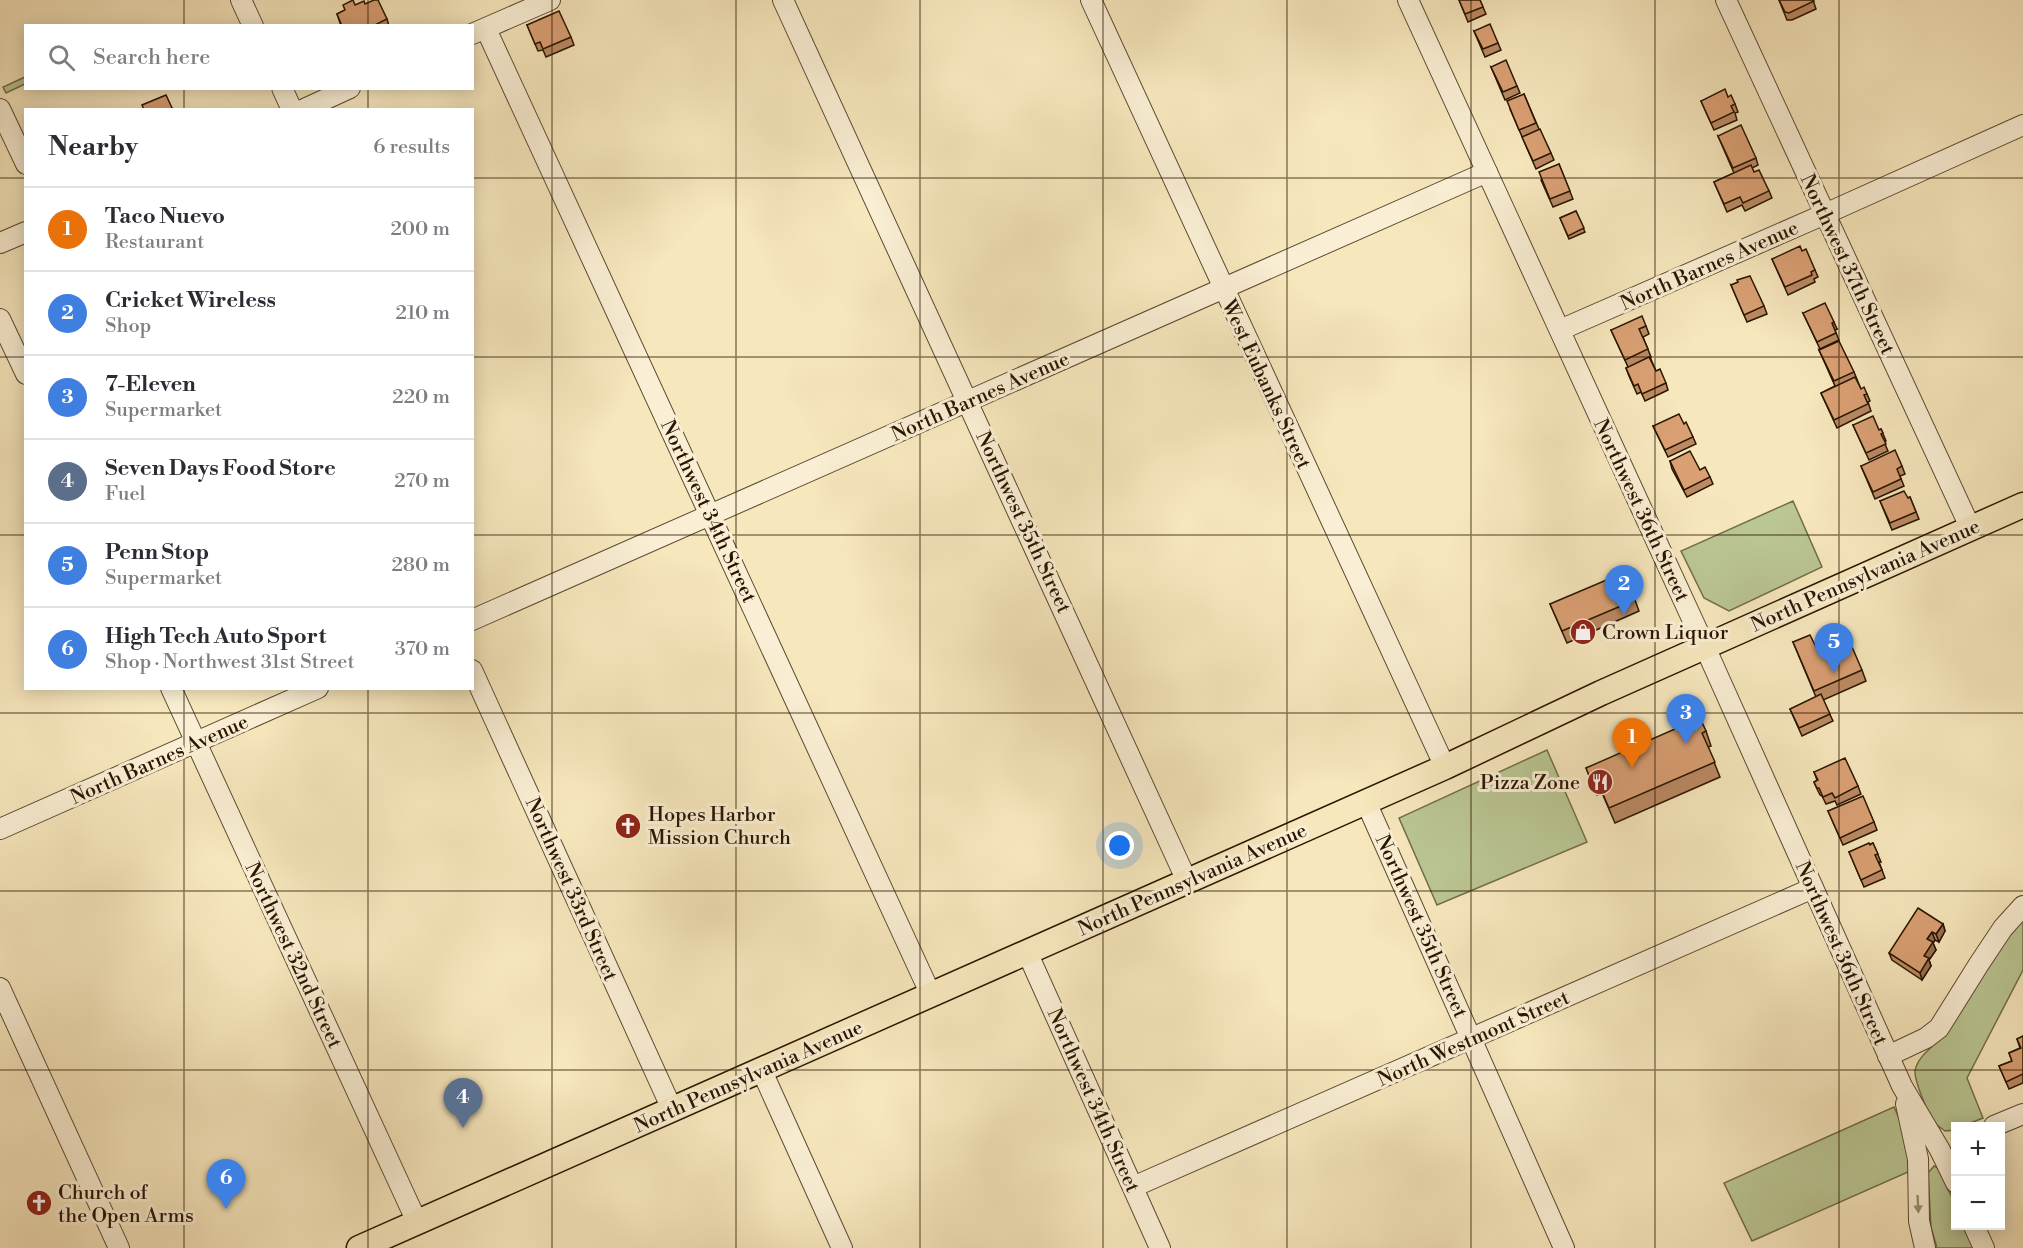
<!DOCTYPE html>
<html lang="en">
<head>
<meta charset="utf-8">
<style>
	body { margin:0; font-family:"Libre Bodoni",serif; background:#f2f2f3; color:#2b2b33 }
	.controls { position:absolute; right:18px; bottom:18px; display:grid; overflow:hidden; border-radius:0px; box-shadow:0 3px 15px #0003 }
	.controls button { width:54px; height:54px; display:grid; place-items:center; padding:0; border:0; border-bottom:2px solid #e1e1e2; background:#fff; color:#2b2b33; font:30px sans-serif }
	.you { position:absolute; left:1120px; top:846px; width:21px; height:21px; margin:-15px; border:4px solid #fff; border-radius:50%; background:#1a73e8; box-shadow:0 0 0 9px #1a73e833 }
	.badge { display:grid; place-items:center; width:39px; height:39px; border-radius:50%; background:#ea580c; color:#fff; font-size:20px; font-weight:700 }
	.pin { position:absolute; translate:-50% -50px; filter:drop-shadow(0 2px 3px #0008) }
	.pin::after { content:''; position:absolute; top:32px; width:21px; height:18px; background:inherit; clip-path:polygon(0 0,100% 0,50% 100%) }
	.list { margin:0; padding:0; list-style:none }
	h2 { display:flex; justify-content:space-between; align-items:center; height:78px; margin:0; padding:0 24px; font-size:26px }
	h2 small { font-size:20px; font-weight:400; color:#7c7c81 }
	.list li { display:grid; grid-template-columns:39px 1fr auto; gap:18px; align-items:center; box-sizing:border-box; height:84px; padding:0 24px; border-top:2px solid #e1e1e2 }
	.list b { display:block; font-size:22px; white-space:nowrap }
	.list p { margin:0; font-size:20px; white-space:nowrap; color:#7c7c81 }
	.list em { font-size:20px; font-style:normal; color:#7c7c81 }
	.icon { flex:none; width:33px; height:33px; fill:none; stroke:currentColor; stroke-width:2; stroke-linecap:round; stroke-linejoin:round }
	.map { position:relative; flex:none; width:2023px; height:1248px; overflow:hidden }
	.search { position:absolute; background:#fff; box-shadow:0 3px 15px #0003; left:24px; top:24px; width:450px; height:66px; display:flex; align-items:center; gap:15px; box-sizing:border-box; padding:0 21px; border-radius:0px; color:#7c7c81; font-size:22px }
	.panel { position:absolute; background:#fff; box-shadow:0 3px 15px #0003; left:24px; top:108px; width:450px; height:582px; border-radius:0px }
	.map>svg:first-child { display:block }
</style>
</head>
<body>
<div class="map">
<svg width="2023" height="1248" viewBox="0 0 2023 1248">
	<rect width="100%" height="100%" fill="#f7e7bd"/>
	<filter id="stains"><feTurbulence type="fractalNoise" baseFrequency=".00333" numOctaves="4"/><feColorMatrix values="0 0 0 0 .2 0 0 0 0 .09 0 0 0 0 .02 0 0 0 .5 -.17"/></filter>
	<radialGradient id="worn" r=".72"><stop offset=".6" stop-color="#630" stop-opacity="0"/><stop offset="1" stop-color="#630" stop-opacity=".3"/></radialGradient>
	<g fill="#bac693" stroke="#726e4a" stroke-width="1.5">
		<polygon points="25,77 25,84 6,93 3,87"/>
		<polygon points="1793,501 1822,567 1729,611 1704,598 1681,551"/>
		<polygon points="1547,750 1587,842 1437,905 1399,818"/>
		<path d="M2023,918V970L1967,1078L1983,1118L1963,1126H1956L1955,1130L1945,1131C1941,1128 1936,1125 1934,1122C1928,1115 1914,1079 1915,1071C1918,1054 1937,1045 1946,1032C1973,995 1991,951 2023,918Z"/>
		<path d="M1894,1107C1904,1128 1911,1148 1908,1172L1752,1241L1724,1183Z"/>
		<polygon points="1934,1166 1938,1168 1955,1204 1956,1226 1965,1226 1976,1248 1937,1248 1931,1227 1928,1173"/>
	</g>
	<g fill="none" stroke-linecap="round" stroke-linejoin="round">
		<g stroke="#5c4a2f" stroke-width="22">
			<g id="minor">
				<polyline points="241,0 253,26"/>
				<polyline points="783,0 1187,881"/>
				<polyline points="1091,0 1445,767"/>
				<polyline points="1408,0 1705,647 1902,1086 1940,1150 1956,1183"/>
				<polyline points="1726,0 1970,527"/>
				<polyline points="486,29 931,995"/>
				<polyline points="472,34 550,0"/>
				<polyline points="282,88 292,110"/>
				<polyline points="0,109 26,164"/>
				<polyline points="302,110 350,88"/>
				<polyline points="0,243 26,232"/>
				<polyline points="0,319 26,374"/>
				<polyline points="1560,330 1825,214 2023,125"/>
				<polyline points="472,620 1487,172"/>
				<polyline points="472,670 672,1109"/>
				<polyline points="171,688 417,1222"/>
				<polyline points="1366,802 1564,1248"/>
				<polyline points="0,829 318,688"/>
				<polyline points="1027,952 1160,1248"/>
				<polyline points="0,988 119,1248"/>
				<polyline points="1888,1056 1926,1038 1939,1028 1979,964 2003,928 2023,906"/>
				<polyline points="761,1069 842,1248"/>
				<polyline points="1906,1104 1918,1159 1919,1221 1925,1248"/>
				<polyline points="1994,1126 2023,1114"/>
				<polyline points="1133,1187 1813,888"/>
				<polyline points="1974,1226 1984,1248"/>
			</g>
		</g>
		<g stroke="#291500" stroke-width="27">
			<polyline id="major" points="359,1248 1445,767 1601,693 2023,505"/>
		</g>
		<use href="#minor" stroke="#faefd4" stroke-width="20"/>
		<use href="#major" stroke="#f7e7bd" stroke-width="24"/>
	</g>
	<g fill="#bb8a64" stroke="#291500" stroke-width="1.5">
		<polygon points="1459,0 1480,0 1486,14 1468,22"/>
		<polygon points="1779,0 1813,0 1816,9 1792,20 1787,20"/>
		<polygon points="365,4 387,19 389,26 341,26 337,14 355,5"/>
		<polygon points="527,25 571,37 574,45 546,57 543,50 538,51"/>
		<polygon points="1474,31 1498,43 1501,50 1485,57"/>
		<polygon points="1491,67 1517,86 1520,93 1505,100"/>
		<polygon points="1524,94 1539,129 1551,153 1554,160 1536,169 1510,109"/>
		<polygon points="1728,97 1735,104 1738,112 1735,113 1737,120 1714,130 1701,101"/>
		<polygon points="1718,136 1756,158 1758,165 1752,168 1754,172 1769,191 1772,198 1745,211 1742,205 1727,212 1714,182 1734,173"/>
		<polygon points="1559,164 1573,199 1553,207 1541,180"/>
		<polygon points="1576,211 1585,232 1569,239 1560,218"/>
		<polygon points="1802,251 1815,270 1818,277 1814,279 1815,282 1788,295 1772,259"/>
		<polygon points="1731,285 1764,306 1767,314 1747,322"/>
		<polygon points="1803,313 1837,329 1835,330 1839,340 1820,349"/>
		<polygon points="1646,326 1649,334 1643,337 1651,357 1650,357 1656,371 1666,383 1668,390 1645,401 1641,392 1637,394 1629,376 1626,368 1628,367 1611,330"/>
		<polygon points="1819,350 1854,372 1861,389 1867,394 1870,401 1868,402 1871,411 1837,428 1821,393 1835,386"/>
		<polygon points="1684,424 1693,437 1696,444 1668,457 1653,426"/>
		<polygon points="1853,425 1879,430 1881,429 1886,441 1884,442 1888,451 1869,460"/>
		<polygon points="1670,461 1700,470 1710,477 1713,484 1687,497 1672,469"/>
		<polygon points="1861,466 1902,466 1905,474 1900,476 1904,486 1875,499"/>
		<polygon points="1910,497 1919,519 1892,530 1880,501 1908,498"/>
		<polygon points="1635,600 1639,611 1567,643 1550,604"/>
		<polygon points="1793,642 1862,670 1866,681 1823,700 1833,721 1802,736 1790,709 1816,697"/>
		<polygon points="1706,731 1711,746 1708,747 1720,777 1615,823 1602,793 1597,795 1586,768"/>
		<polygon points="1814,772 1858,786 1861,794 1837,805 1835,801 1826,804 1822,796 1820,795 1817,789 1814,782 1817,780"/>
		<polygon points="1828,811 1874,822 1877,830 1843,845"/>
		<polygon points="1873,843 1881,862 1879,862 1885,878 1864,887 1849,852"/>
		<polygon points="1943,924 1945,931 1939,942 1935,940 1933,943 1936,950 1929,960 1931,966 1922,980 1892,960 1889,953"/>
		<polygon points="2023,1036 2023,1083 2009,1089 1999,1066 2012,1061 2009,1053 2020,1048 2017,1039"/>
	</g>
	<g fill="#997051" stroke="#291500" stroke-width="1.5">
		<polygon points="1834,322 1837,329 1834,331 1832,323"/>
		<polygon points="1943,924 1945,931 1939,942 1936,934"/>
		<polygon points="1932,932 1935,940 1933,943 1936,950 1929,960 1931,966 1922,980 1920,973 1924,956 1927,939"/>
	</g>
	<g fill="#daa074" stroke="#291500" stroke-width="1.5">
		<polygon points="353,0 355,5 364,1 365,4 374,0 378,0 387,19 373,26 342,26 337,14 345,10 343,5"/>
		<polygon points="1459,0 1480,0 1483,7 1465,14"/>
		<polygon points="1779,0 1813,0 1814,1 1789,13 1785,12"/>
		<polygon points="559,11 571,37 543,49 540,42 535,44 527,25"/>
		<polygon points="1490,24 1498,43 1483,49 1474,31"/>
		<polygon points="1506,60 1517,86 1503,92 1491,67"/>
		<polygon points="1725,89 1728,97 1731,95 1735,104 1731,106 1734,112 1711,123 1701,101"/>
		<polygon points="1524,94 1536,123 1519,130 1507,101"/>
		<polygon points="166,95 173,110 144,110 142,105"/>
		<polygon points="1741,125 1756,158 1733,168 1718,136"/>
		<polygon points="1540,129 1551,153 1533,161 1522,137"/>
		<polygon points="1559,164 1570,191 1550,199 1539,172"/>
		<polygon points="1751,165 1754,172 1759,170 1769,191 1743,203 1740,197 1724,204 1714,182"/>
		<polygon points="1576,211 1584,228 1568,236 1560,218"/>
		<polygon points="1800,246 1802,251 1806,249 1815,270 1811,272 1812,275 1785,287 1772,259"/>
		<polygon points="1750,276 1764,306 1744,315 1731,285 1738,282 1737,280"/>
		<polygon points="1825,303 1834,322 1832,323 1836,333 1817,342 1803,313"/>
		<polygon points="1642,316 1646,326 1639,329 1648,349 1625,360 1611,330"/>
		<polygon points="1839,341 1854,372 1834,381 1819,350"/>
		<polygon points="1649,357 1656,371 1660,369 1666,383 1642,394 1638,384 1634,386 1626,368"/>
		<polygon points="1855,377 1861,389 1864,387 1867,394 1864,395 1868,404 1834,420 1821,393"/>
		<polygon points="1679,414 1684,424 1686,422 1693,437 1665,450 1653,426"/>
		<polygon points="1873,416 1879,430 1881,429 1883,433 1881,434 1886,444 1866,453 1853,425"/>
		<polygon points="1895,450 1902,466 1897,469 1901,479 1873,492 1861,466"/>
		<polygon points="1690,451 1700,470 1705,467 1710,477 1684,490 1670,461"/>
		<polygon points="1904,491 1908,498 1910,497 1916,512 1890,523 1880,501"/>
		<polygon points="1623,573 1635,600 1562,631 1550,604"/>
		<polygon points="1810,635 1819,653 1849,640 1862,670 1814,691 1793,642"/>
		<polygon points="1821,694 1830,714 1799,728 1790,709"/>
		<polygon points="1700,718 1706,731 1702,733 1715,762 1609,808 1596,778 1591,780 1586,768"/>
		<polygon points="1845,758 1858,786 1835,798 1832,793 1823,797 1819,788 1817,788 1814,782 1818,780 1814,772"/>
		<polygon points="1863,796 1874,822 1840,838 1828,811"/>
		<polygon points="1869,843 1870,845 1873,843 1878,854 1875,855 1882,870 1861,880 1849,852"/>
		<polygon points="1918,908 1943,924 1936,934 1932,932 1927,939 1933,942 1924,956 1929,958 1920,973 1889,953"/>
		<polygon points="2023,1036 2023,1074 2006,1082 1999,1066 2012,1061 2009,1053 2021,1048 2017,1039"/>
	</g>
	<defs><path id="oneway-solid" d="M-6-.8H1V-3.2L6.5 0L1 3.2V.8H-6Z" transform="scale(1.5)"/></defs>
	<use fill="#9c8d75" href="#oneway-solid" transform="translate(1918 1204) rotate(87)"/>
	<path fill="none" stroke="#291500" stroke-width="1.5" stroke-opacity="0.55" d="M184,0V26M368,0V26M552,0V1248M736,0V1248M920,0V1248M1103,0V1248M1287,0V1248M1471,0V1248M1655,0V1248M1839,0V1248M184,88V110M368,88V110M0,178H26M472,178H2023M0,357H26M472,357H2023M0,535H26M472,535H2023M184,688V1248M368,688V1248M0,713H2023M0,891H2023M0,1070H2023"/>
	<defs>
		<g id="shop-disc" transform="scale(1.35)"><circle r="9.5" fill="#8f2418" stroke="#faefd4"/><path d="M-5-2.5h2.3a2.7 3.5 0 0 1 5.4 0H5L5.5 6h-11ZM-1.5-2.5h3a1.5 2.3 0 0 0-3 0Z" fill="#fff"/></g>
		<g id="restaurant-disc" transform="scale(1.35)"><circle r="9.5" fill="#8f2418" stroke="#faefd4"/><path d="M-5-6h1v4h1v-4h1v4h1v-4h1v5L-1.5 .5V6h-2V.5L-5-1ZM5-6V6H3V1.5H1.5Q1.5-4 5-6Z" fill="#fff"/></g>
		<g id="church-disc" transform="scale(1.35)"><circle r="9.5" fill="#8f2418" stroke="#faefd4"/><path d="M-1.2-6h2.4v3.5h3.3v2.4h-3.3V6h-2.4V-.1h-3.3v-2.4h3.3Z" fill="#fff"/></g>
	</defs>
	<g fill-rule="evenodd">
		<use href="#shop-disc" x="1583" y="632"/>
		<use href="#restaurant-disc" x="1600" y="782"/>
		<use href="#church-disc" x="628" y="826"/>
		<use href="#church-disc" x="39" y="1203"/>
	</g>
	<g text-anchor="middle" stroke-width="6" stroke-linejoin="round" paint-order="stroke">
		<g font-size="20" fill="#291500" stroke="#faefd4">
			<text transform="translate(1848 264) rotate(65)" y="7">Northwest 37th Street</text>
			<text transform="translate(1709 265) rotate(-24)" y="7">North Barnes Avenue</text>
			<text transform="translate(1267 384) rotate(65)" y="7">West Eubanks Street</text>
			<text transform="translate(980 396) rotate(-24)" y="7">North Barnes Avenue</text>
			<text transform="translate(1642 510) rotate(65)" y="7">Northwest 36th Street</text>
			<text transform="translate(709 511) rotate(65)" y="7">Northwest 34th Street</text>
			<text transform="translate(1024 522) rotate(65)" y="7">Northwest 35th Street</text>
			<text transform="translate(1865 575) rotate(-24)" y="7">North Pennsylvania Avenue</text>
			<text transform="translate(159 759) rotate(-24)" y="7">North Barnes Avenue</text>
			<text transform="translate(1192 879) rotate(-24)" y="7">North Pennsylvania Avenue</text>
			<text transform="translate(572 889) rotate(66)" y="7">Northwest 33rd Street</text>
			<text transform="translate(1422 926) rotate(66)" y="7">Northwest 35th Street</text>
			<text transform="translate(1842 953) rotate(66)" y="7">Northwest 36th Street</text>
			<text transform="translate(294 955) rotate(65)" y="7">Northwest 32nd Street</text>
			<text transform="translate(1473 1038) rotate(-24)" y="7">North Westmont Street</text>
			<text transform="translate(748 1076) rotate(-24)" y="7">North Pennsylvania Avenue</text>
			<text transform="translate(1094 1100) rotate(66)" y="7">Northwest 34th Street</text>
		</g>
		<g font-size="20" fill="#291500" stroke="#faefd4" text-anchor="start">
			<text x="1602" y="639">Crown Liquor</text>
			<text x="1580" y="789" text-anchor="end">Pizza Zone</text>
			<text x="648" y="821">Hopes Harbor<tspan x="648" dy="23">Mission Church</tspan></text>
			<text x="58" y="1199">Church of<tspan x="58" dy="23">the Open Arms</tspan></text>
		</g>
	</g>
	<rect width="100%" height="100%" filter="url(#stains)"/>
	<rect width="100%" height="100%" fill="url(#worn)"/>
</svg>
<div class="controls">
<button>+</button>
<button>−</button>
</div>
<div class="you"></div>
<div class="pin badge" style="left:1632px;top:768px;background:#e8710a">1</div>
<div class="pin badge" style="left:1624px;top:615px;background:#3f7fe0">2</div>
<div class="pin badge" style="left:1686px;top:744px;background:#3f7fe0">3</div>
<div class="pin badge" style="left:463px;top:1128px;background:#5c6f8a">4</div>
<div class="pin badge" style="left:1834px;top:673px;background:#3f7fe0">5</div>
<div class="pin badge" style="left:226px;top:1209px;background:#3f7fe0">6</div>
<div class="search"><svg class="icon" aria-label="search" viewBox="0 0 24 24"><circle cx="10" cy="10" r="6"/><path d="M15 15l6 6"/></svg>Search here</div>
<section class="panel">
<h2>Nearby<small>6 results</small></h2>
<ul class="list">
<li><span class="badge" style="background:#e8710a">1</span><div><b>Taco Nuevo</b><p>Restaurant</p></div><em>200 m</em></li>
<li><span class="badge" style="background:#3f7fe0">2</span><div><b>Cricket Wireless</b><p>Shop</p></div><em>210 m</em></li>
<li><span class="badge" style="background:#3f7fe0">3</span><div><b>7-Eleven</b><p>Supermarket</p></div><em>220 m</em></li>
<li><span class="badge" style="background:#5c6f8a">4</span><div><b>Seven Days Food Store</b><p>Fuel</p></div><em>270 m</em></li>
<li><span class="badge" style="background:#3f7fe0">5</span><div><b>Penn Stop</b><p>Supermarket</p></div><em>280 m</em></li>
<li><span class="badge" style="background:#3f7fe0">6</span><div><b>High Tech Auto Sport</b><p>Shop · Northwest 31st Street</p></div><em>370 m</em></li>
</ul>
</section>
</div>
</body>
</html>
